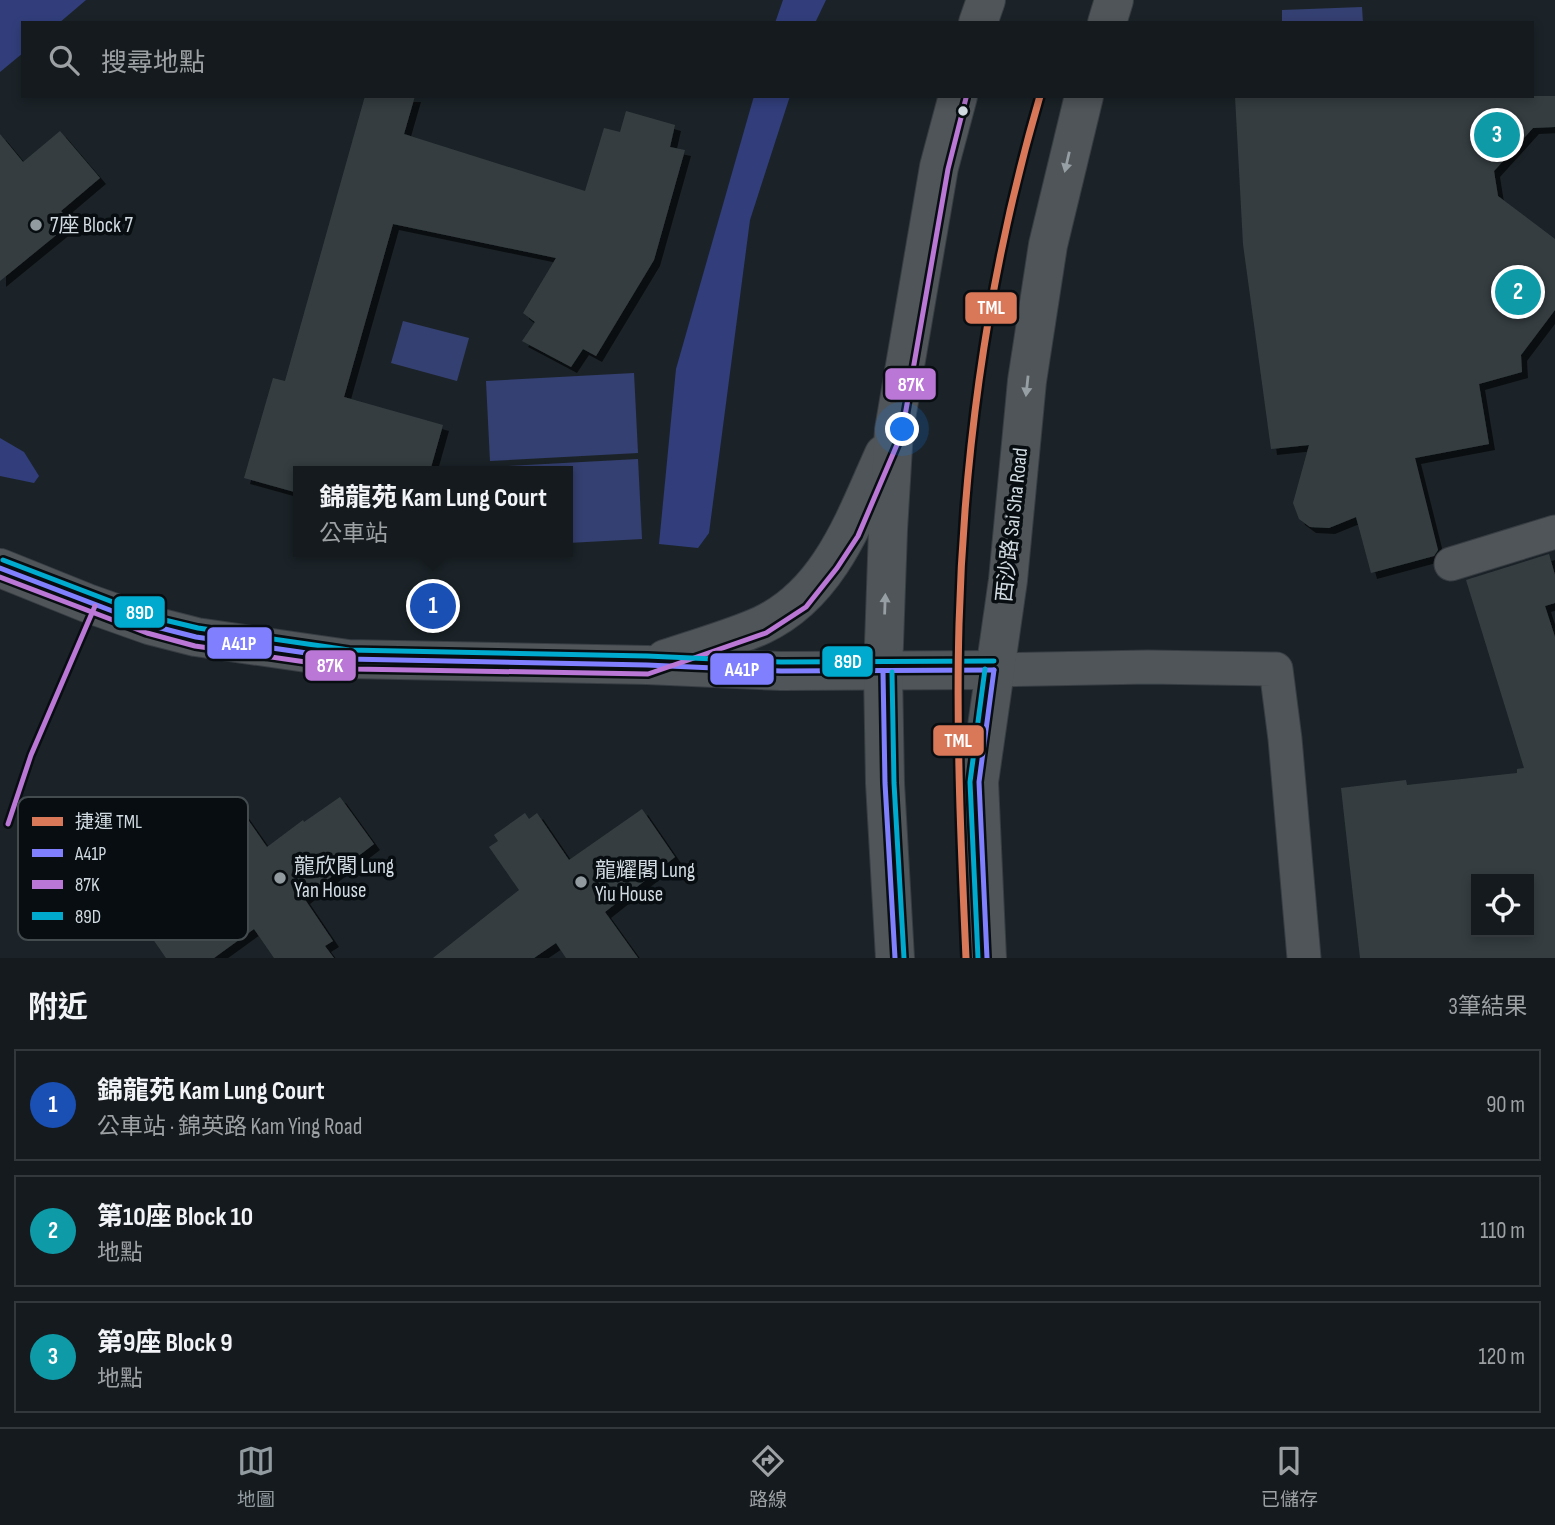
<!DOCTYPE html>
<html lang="zh-TW">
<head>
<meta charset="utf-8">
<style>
	body { margin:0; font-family:"Sofia Sans Condensed","Noto Sans TC",sans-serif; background:#21272b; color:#f1f3f6 }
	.controls { position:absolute; right:21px; bottom:21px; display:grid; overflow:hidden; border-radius:0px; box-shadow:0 4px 10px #0003 }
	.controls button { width:63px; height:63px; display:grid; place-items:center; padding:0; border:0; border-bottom:2px solid #33383c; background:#141a1e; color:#f1f3f6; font:35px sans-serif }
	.you { position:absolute; left:903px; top:430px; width:24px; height:24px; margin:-18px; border:5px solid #fff; border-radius:50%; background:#1a73e8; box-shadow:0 0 0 10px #1a73e833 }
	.badge { display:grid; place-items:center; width:46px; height:46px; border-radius:50%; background:#919ba0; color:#fff; font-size:23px; font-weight:700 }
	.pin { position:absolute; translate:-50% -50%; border:4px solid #fff; box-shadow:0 2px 7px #0006 }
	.popup { position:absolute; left:293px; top:466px; width:280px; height:91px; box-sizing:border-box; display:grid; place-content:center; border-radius:0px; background:#141a1e; filter:drop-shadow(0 2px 5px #0005); font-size:23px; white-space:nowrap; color:#9da1a4 }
	.popup b { font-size:26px; color:#f1f3f6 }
	.popup::after { content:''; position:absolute; left:50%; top:100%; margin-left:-14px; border:14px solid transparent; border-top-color:#141a1e }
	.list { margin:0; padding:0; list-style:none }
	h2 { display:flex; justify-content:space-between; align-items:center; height:91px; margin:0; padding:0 28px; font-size:30px }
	h2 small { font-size:23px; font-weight:400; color:#9da1a4 }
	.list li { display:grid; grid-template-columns:46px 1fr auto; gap:21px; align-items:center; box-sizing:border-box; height:112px; margin:0 14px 14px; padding:0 14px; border:2px solid #33383c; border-radius:0px }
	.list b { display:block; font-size:26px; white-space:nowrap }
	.list p { margin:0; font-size:23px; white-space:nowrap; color:#9da1a4 }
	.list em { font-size:23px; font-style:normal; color:#9da1a4 }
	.icon { flex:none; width:38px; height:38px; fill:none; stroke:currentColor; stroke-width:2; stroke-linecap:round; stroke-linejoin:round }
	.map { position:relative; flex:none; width:1555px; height:958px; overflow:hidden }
	.search { position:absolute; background:#141a1e; box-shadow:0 4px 10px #0003; left:21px; right:21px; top:21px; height:77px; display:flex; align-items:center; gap:18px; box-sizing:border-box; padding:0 24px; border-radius:0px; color:#9da1a4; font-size:26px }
	.sheet { height:469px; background:#141a1e }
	nav { display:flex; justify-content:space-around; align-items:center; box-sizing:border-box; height:98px; border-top:2px solid #33383c; background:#141a1e; font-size:19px; color:#9da1a4 }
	nav a { display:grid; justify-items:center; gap:4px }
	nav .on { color:#919ba0 }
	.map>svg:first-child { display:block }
</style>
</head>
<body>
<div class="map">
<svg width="1555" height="958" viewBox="0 0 1555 958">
	<defs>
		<filter id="shadow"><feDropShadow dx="6" dy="6" stdDeviation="0" flood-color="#0009"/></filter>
	</defs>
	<rect width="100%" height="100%" fill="#1b2328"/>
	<g fill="#354072">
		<polygon points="1362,7 1363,23 1282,23 1282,10"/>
		<polygon points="403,321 469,338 457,381 391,363"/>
		<polygon points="634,373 638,453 490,461 486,381"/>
		<polygon points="638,459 642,539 568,543 568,471 491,471 490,467"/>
	</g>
	<g fill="#313e7b">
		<polygon points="0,0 86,0 59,23 23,23 23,53 0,72"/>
		<polygon points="783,0 826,0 815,23 775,23"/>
		<polygon points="754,96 790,96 750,220 709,533 698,548 659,544 676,369"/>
		<polygon points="0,438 24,452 39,476 34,483 0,476"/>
	</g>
	<g fill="#353e41" fill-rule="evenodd" filter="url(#shadow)">
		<polygon points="365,96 415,96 404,134 585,191 604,128 620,132 626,111 675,125 670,147 685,150 654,260 596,356 583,349 571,367 522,341 535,322 523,313 556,258 393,224 344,397 443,425 430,471 298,471 298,493 244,478 273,378 285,381"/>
		<polygon points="1235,96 1555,96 1555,127 1533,128 1494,171 1498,196 1555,239 1555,310 1521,355 1522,372 1479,384 1489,444 1415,458 1438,550 1434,556 1371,573 1356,517 1329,528 1310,527 1299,519 1293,503 1309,445 1271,449 1243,244"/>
		<polygon points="60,131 100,178 61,211 71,223 0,281 0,134 23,162"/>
		<path d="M1549,554L1555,575V603L1545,606L1555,637V958H1360L1341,788L1406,780L1407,785L1517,773V769L1524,768L1466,580ZM1476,879H1529V932H1476Z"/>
		<polygon points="340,797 374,844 304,898 333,941 325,946 334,958 274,958 254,929 214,958 166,958 148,932 217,877 188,834 196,828 192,822 223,801 227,806 235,801 267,847 303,820 304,822"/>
		<polygon points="642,809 675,857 605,912 638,958 566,958 556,943 534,958 433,958 519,890 489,847 498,841 494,835 525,813 529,819 537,813 569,860"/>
	</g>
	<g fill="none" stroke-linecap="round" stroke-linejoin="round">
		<g stroke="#373d43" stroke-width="35">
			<g id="street">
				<polyline points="1451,564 1555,532"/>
				<polyline points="994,670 1148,667 1276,669 1285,739 1304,958"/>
			</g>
		</g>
		<g stroke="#373d43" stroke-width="40">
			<g id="secondary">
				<polyline points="978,23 986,0"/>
				<polyline points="1107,23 1114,0"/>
				<polyline points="0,568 87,603 149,625 196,637 348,659 647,665 781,671 994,670"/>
				<path d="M665,659C697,648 731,639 762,625C830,593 855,518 884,454"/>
				<polyline points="895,958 885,783 883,672 888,530 894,430 939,167 958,96"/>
				<polyline points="987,958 979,782 1008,580 1027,381 1048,245 1084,96"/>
			</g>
		</g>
		<use href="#street" stroke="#4f5559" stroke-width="33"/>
		<use href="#secondary" stroke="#4f5559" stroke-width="38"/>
		<g stroke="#070d11" stroke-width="10">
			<g id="bus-1">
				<polyline points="0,568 149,625 196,637 348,659 647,665 781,671 994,670"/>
				<polyline points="883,672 885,783 895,958"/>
				<polyline points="987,958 979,782 994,670"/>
			</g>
		</g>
		<g stroke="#070d11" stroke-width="10">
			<g id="bus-2">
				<polyline points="0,577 147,633 195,646 354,669 648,674 766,633 806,607 837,568 858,536 902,433 948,169 966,98"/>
				<polyline points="8,824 31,755 95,606"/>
			</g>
		</g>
		<g stroke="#070d11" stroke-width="10">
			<g id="bus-3">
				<polyline points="3,560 152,617 198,628 349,650 647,656 781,662 994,661"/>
				<polyline points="892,672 894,783 904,958"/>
				<polyline points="978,958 970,782 985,669"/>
			</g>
		</g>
		<use href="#bus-1" stroke="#8080ff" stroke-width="5"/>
		<use href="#bus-2" stroke="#ba77d6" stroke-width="5"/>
		<use href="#bus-3" stroke="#00a9ce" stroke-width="5"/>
		<g stroke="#070d11" stroke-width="12">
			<path id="metro-1" d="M966,958C961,847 956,735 959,624C964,447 990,266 1040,96"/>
		</g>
		<use href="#metro-1" stroke="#d97859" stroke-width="7"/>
	</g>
	<defs><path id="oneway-solid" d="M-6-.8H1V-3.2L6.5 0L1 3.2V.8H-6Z" transform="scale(1.75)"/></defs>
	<g fill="#969fa4">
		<use href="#oneway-solid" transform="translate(1067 162) rotate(103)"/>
		<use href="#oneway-solid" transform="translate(1027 386) rotate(96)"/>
		<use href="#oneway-solid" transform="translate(885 604) rotate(-88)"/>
	</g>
	<circle fill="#d1dbe1" stroke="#070d11" stroke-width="2.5" cx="963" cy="111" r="6"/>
	<g fill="#919ba0" stroke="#070d11" stroke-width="2.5">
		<circle cx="36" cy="225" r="7"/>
		<circle cx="280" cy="878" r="7"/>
		<circle cx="581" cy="882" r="7"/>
	</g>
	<g text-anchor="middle" stroke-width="7" stroke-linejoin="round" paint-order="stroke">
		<g font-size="21" fill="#d1dbe1" stroke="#070d11" text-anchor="start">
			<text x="50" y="232">7座 Block 7</text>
			<text x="294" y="873">龍欣閣 Lung<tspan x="294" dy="24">Yan House</tspan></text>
			<text x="595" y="877">龍耀閣 Lung<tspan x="595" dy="24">Yiu House</tspan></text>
		</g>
		<g font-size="21" fill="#d1dbe1" stroke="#070d11">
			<text transform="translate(1012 525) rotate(-84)" y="7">西沙路 Sai Sha Road</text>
		</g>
	</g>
	<rect x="18" y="797" width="230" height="143" rx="10" fill="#070d11" stroke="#444b4f" stroke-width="2"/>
	<rect x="32" y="817" width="31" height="9" fill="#d97859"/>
	<rect x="32" y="849" width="31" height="8" fill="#8080ff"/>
	<rect x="32" y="880" width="31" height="9" fill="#ba77d6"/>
	<rect x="32" y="912" width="31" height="8" fill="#00a9ce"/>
	<g font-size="19" fill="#d1dbe1">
		<text x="75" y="828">捷運 TML</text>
		<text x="75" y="860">A41P</text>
		<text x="75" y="891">87K</text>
		<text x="75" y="923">89D</text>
	</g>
	<g stroke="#070d11" stroke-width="2.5">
		<rect x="964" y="291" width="54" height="34" rx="7" fill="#d97859"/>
		<rect x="884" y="367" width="53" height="34" rx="7" fill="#ba77d6"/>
		<rect x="113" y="595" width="53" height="34" rx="7" fill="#00a9ce"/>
		<rect x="206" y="626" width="67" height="34" rx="7" fill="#8080ff"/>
		<rect x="821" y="645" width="53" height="33" rx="7" fill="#00a9ce"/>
		<rect x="304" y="649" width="53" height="33" rx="7" fill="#ba77d6"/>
		<rect x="709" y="652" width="66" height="34" rx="7" fill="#8080ff"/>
		<rect x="932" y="724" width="53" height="33" rx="7" fill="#d97859"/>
	</g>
	<g font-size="19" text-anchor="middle" font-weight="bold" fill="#fff">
		<text x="991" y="314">TML</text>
		<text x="911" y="391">87K</text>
		<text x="140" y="619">89D</text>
		<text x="239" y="650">A41P</text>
		<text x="848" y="668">89D</text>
		<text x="330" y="672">87K</text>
		<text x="742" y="676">A41P</text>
		<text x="958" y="747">TML</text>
	</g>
</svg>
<div class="controls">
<button><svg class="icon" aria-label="locate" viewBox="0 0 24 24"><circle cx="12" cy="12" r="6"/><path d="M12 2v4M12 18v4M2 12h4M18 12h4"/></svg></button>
</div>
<div class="you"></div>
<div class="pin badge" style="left:433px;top:606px;background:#1a4fb4">1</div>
<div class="popup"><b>錦龍苑 Kam Lung Court</b>公車站</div>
<div class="pin badge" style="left:1518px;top:292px;background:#0f9aa8">2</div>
<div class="pin badge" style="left:1497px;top:135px;background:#0f9aa8">3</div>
<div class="search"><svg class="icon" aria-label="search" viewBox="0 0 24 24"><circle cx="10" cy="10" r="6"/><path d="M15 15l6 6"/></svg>搜尋地點</div>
</div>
<section class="sheet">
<h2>附近<small>3筆結果</small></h2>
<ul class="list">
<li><span class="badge" style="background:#1a4fb4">1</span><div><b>錦龍苑 Kam Lung Court</b><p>公車站 · 錦英路 Kam Ying Road</p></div><em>90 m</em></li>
<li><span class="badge" style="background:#0f9aa8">2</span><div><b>第10座 Block 10</b><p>地點</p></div><em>110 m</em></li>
<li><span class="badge" style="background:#0f9aa8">3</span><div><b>第9座 Block 9</b><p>地點</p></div><em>120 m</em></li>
</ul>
</section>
<nav>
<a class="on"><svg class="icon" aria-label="map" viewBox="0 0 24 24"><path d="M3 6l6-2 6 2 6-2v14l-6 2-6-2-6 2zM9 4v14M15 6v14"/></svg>地圖</a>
<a><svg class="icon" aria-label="directions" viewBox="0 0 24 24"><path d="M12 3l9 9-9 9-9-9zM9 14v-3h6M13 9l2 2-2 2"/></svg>路線</a>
<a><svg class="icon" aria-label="saved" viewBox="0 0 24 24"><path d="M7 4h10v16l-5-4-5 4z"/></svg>已儲存</a>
</nav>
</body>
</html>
